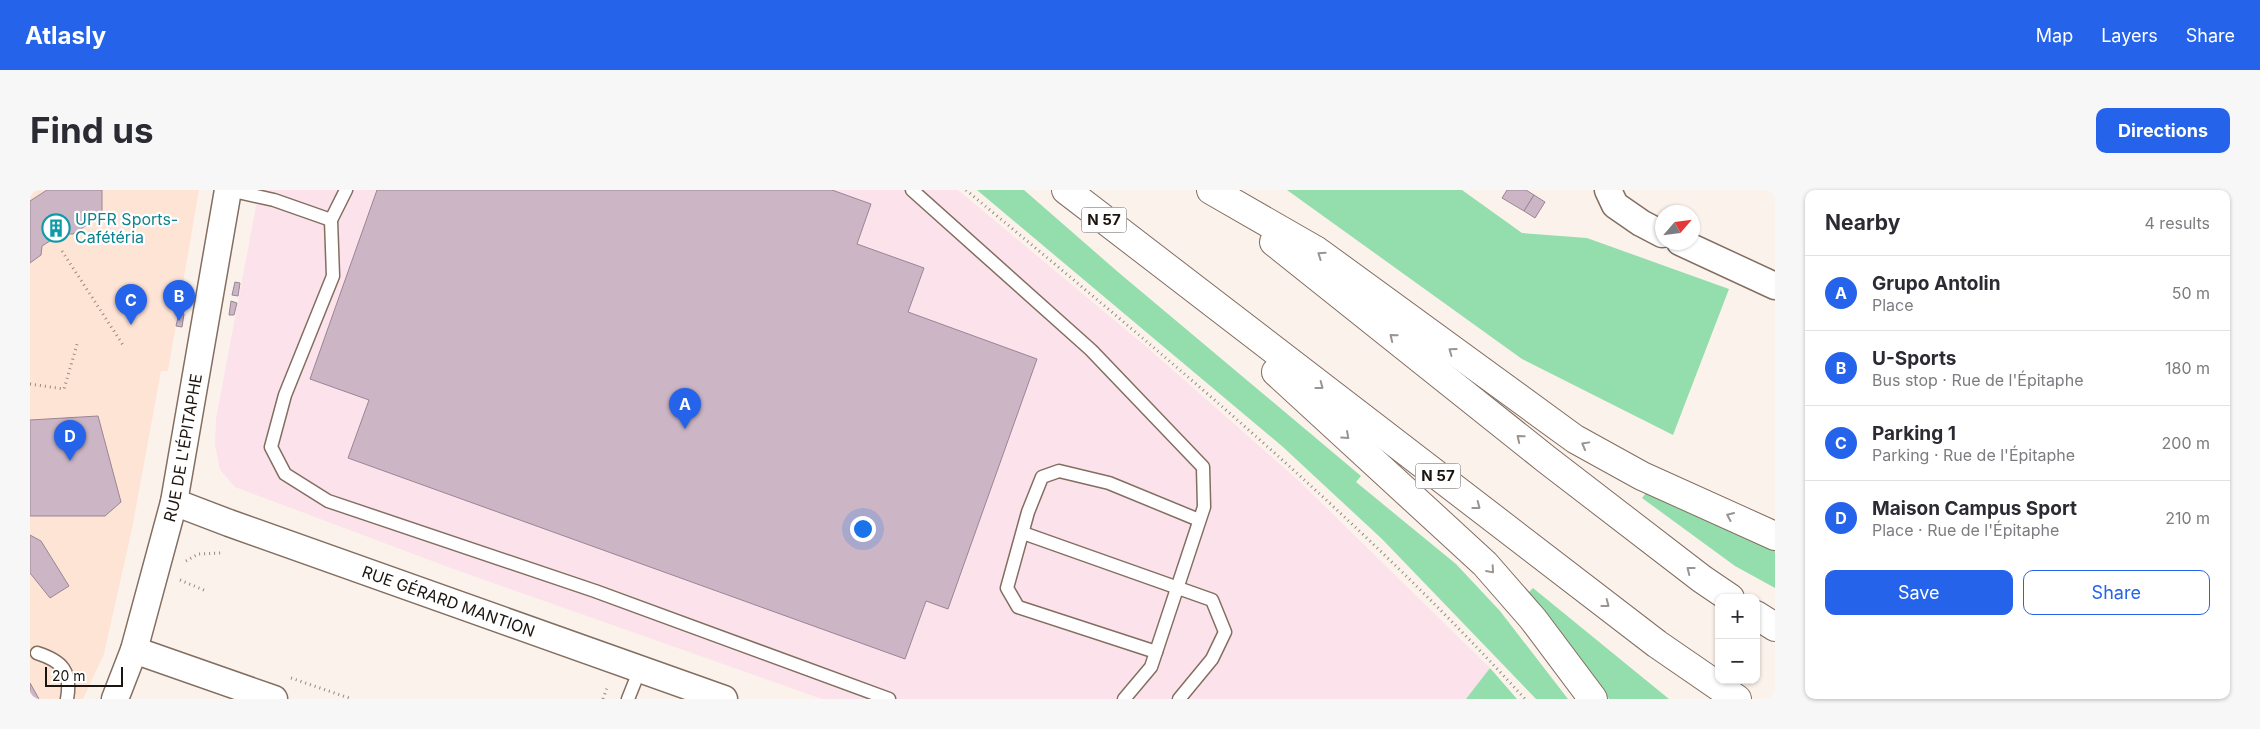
<!DOCTYPE html>
<html lang="en">
<head>
<meta charset="utf-8">
<style>
	body { margin:0; font-family:Inter,sans-serif; background:#f7f7f7; color:#2b2b33 }
	.controls { position:absolute; right:15px; bottom:15px; display:grid; overflow:hidden; border-radius:10px; box-shadow:0 1px 4px #0004 }
	.controls button { width:45px; height:45px; display:grid; place-items:center; padding:0; border:0; border-bottom:1px solid #e1e1e2; background:#fff; color:#2b2b33; font:25px sans-serif }
	.compass { position:absolute; left:1625px; top:15px; width:45px; height:45px; border-radius:50%; background:#fff; box-shadow:0 1px 4px #0004; rotate:62deg }
	.scale { position:absolute; left:15px; bottom:12px; width:78px; box-sizing:border-box; padding-left:5px; border:2px solid #1c140f; border-top:0; font-size:14px; line-height:18px; white-space:nowrap; color:#1c140f; -webkit-text-stroke:4px #fff; paint-order:stroke }
	.you { position:absolute; left:832px; top:338px; width:18px; height:18px; margin:-12px; border:4px solid #fff; border-radius:50%; background:#1a73e8; box-shadow:0 0 0 8px #1a73e833 }
	.badge { display:grid; place-items:center; width:32px; height:32px; border-radius:50%; background:#2563eb; color:#fff; font-size:16px; font-weight:700 }
	.pin { position:absolute; translate:-50% -41px; filter:drop-shadow(0 1px 2px #0008) }
	.pin::after { content:''; position:absolute; top:26px; width:18px; height:15px; background:inherit; clip-path:polygon(0 0,100% 0,50% 100%) }
	.list { margin:0; padding:0; list-style:none }
	h2 { display:flex; justify-content:space-between; align-items:center; height:65px; margin:0; padding:0 20px; font-size:21px }
	h2 small { font-size:16px; font-weight:400; color:#7c7c81 }
	.list li { display:grid; grid-template-columns:32px 1fr auto; gap:15px; align-items:center; box-sizing:border-box; height:75px; padding:0 20px; border-top:1px solid #e1e1e2 }
	.list b { display:block; font-size:19px; white-space:nowrap }
	.list p { margin:0; font-size:16px; white-space:nowrap; color:#7c7c81 }
	.list em { font-size:16px; font-style:normal; color:#7c7c81 }
	.actions { display:flex; gap:10px; padding:15px 20px }
	.actions a { flex:1; padding:11px 0; border:1px solid #2563eb; border-radius:10px; text-align:center; font-size:18px; color:#2563eb }
	.actions .main { background:#2563eb; color:#fff }
	.map { position:relative; flex:none; width:1745px; height:509px; overflow:hidden; border-radius:10px }
	header { display:flex; align-items:center; gap:30px; box-sizing:border-box; height:70px; padding:0 25px; background:#2563eb; color:#fff }
	header strong { font-size:24px }
	nav { display:flex; gap:28px; margin-inline-start:auto; font-size:18px }
	.intro { display:flex; align-items:center; justify-content:space-between; box-sizing:border-box; height:120px; padding:0 30px }
	h1 { margin:0; font-size:35px }
	.button { padding:12px 22px; border-radius:10px; background:#2563eb; color:#fff; font-size:18px; font-weight:700 }
	main { display:flex; gap:30px; padding:0 30px }
	aside { flex:1; background:#fff; border-radius:10px; box-shadow:0 1px 4px #0004 }
	.map>svg:first-child { display:block }
</style>
</head>
<body>
<header>
<strong>Atlasly</strong>
<nav><a>Map</a><a>Layers</a><a>Share</a></nav>
</header>
<div class="intro"><h1>Find us</h1><a class="button">Directions</a></div>
<main>
<div class="map">
<svg width="1745" height="509" viewBox="0 0 1745 509">
	<rect width="100%" height="100%" fill="#fcf2ec"/>
	<polygon fill="#fce2eb" points="229,0 928,0 1119,159 1268,290 1460,478 1436,509 792,509 418,377 205,297 190,280 185,255 186,229"/>
	<polygon fill="#fee4d5" points="0,0 169,0 138,181 131,181 102,339 74,464 53,509 0,509"/>
	<g fill="#94ddac">
		<polygon points="947,0 994,0 1088,82 1331,286 1326,292 1426,374 1470,421 1538,509 1506,509 1352,349 1253,257"/>
		<polygon points="1257,0 1432,0 1492,43 1557,48 1699,99 1643,245 1492,169"/>
		<polygon points="1616,303 1745,361 1745,398 1705,376 1612,308"/>
		<polygon points="1503,398 1639,509 1579,509 1498,403"/>
		<polygon points="1460,478 1487,509 1436,509"/>
	</g>
	<g fill="#ccb6c6" stroke="#9a8594">
		<polygon points="17,0 72,0 72,32 63,31 43,44 31,44 12,56 11,65 0,73 0,11"/>
		<polygon points="347,0 802,0 841,14 827,54 894,78 878,122 1007,169 918,419 896,411 875,469 318,268 339,210 280,189"/>
		<polygon points="1477,0 1496,0 1504,5 1494,21 1472,8"/>
		<polygon points="1504,5 1515,12 1505,28 1494,21"/>
		<polygon points="205,92 210,93 208,106 202,105"/>
		<polygon points="201,111 207,113 204,125 199,125"/>
		<polygon points="149,123 154,124 152,137 146,136"/>
		<polygon points="68,226 91,312 75,326 0,326 0,230"/>
		<polygon points="0,345 11,351 39,396 20,408 0,383"/>
		<polygon points="0,493 9,509 0,509"/>
	</g>
	<g fill="none" stroke-linecap="round" stroke-linejoin="round">
		<g stroke="#836e61" stroke-width="15">
			<g id="service">
				<polyline points="199,0 244,10 301,30"/>
				<polyline points="316,0 301,30 303,86 255,205 241,257 255,284 298,311 565,401 859,509"/>
				<polyline points="882,0 1061,160 1173,277 1174,317 1126,462 1121,477 1094,509"/>
				<polyline points="993,343 1182,410 1195,442 1182,469 1149,509"/>
				<polyline points="1126,462 988,417 977,398 998,322 1012,287 1029,281 1079,293 1169,330"/>
				<path d="M7,463C32,471 42,481 37,509"/>
				<polyline points="598,509 610,479"/>
			</g>
		</g>
		<g stroke="#836e61" stroke-width="29">
			<g id="minor">
				<polyline points="1578,0 1585,15 1611,33 1632,44"/>
				<polyline points="1650,52 1745,96"/>
				<path id="s1" d="M144,312L199,333L694,509"/>
				<polyline points="104,460 244,509"/>
				<path id="s2" d="M85,509L104,460L144,312L198,0"/>
			</g>
		</g>
		<g stroke="#836e61" stroke-width="30">
			<g id="trunk">
				<polyline points="1036,0 1627,454 1707,509"/>
				<polyline points="1181,0 1287,61 1545,249 1612,286 1745,346"/>
				<polyline points="1244,52 1516,269 1672,389 1700,408"/>
				<polyline points="1246,182 1455,374 1503,429 1563,509"/>
				<polyline points="1726,425 1745,437"/>
			</g>
		</g>
		<g stroke="#938984" stroke-width="3" stroke-dasharray="1 4" stroke-linecap="butt">
			<path d="M936,0C1130,162 1325,322 1495,509"/>
			<polyline points="32,61 93,155"/>
			<polyline points="0,194 34,199 48,151"/>
			<polyline points="156,371 168,364 191,363"/>
			<polyline points="150,390 176,401"/>
			<polyline points="261,488 322,509"/>
			<polyline points="573,509 578,495"/>
		</g>
		<use href="#service" stroke="#fff" stroke-width="12"/>
		<use href="#minor" stroke="#fff" stroke-width="26"/>
		<use href="#trunk" stroke="#fff" stroke-width="28"/>
	</g>
	<defs><path id="oneway-chevron" d="M-2-3.5L2.5 0L-2 3.5" fill="none" stroke-width="1.6" stroke-linecap="round" stroke-linejoin="round" transform="scale(1.25)"/></defs>
	<g stroke="#999593">
		<use href="#oneway-chevron" transform="translate(1291 65) rotate(-145)"/>
		<use href="#oneway-chevron" transform="translate(1363 147) rotate(-141)"/>
		<use href="#oneway-chevron" transform="translate(1422 161) rotate(-144)"/>
		<use href="#oneway-chevron" transform="translate(1290 196) rotate(37)"/>
		<use href="#oneway-chevron" transform="translate(1316 246) rotate(42)"/>
		<use href="#oneway-chevron" transform="translate(1490 248) rotate(-141)"/>
		<use href="#oneway-chevron" transform="translate(1555 255) rotate(-151)"/>
		<use href="#oneway-chevron" transform="translate(1447 316) rotate(37)"/>
		<use href="#oneway-chevron" transform="translate(1700 326) rotate(-156)"/>
		<use href="#oneway-chevron" transform="translate(1461 380) rotate(49)"/>
		<use href="#oneway-chevron" transform="translate(1660 380) rotate(-142)"/>
		<use href="#oneway-chevron" transform="translate(1576 414) rotate(37)"/>
	</g>
	<defs>
		<g id="building-ring" transform="scale(1.4375)"><circle r="9.5" fill="#fff" stroke="#0f9aa8" stroke-width="1.5"/><path d="M-4-6H4V6H1V3H-1V6H-4ZM-2.5-4.3h1.7v1.8h-1.7ZM.8-4.3h1.7v1.8H.8ZM-2.5-1h1.7V.8h-1.7ZM.8-1h1.7V.8H.8Z" fill="#0f9aa8"/></g>
	</defs>
	<g fill-rule="evenodd">
		<use href="#building-ring" x="26" y="38"/>
	</g>
	<g text-anchor="middle" stroke-width="4.5" stroke-linejoin="round" paint-order="stroke">
		<g fill="#fff" stroke="#605a57" stroke-width="1">
			<rect x="1051.5" y="17.5" width="45" height="25" rx="4"/>
			<rect x="1385.5" y="273.5" width="45" height="25" rx="4"/>
		</g>
		<g font-size="15" font-weight="bold" fill="#1c140f">
			<text x="1074" y="35">N 57</text>
			<text x="1408" y="291">N 57</text>
		</g>
		<g font-size="16" fill="#0d838f" stroke="#fff" text-anchor="start">
			<text x="45" y="35">UPFR Sports-<tspan x="45" dy="18">Cafétéria</tspan></text>
		</g>
		<g font-size="16" fill="#1c140f" stroke="#fff">
			<text dy="6" stroke="none"><textPath href="#s2" startOffset="261">RUE DE L'ÉPITAPHE</textPath></text>
			<text dy="6" stroke="none"><textPath href="#s1" startOffset="292">RUE GÉRARD MANTION</textPath></text>
		</g>
	</g>
</svg>
<div class="controls">
<button>+</button>
<button>−</button>
</div>
<svg class="compass" viewBox="-18 -18 36 36"><path d="M0-13l5 13h-10z" fill="#e53935"/><path d="M0 13l5-13h-10z" fill="#7c7c81"/></svg>
<div class="scale">20 m</div>
<div class="you"></div>
<div class="pin badge" style="left:655px;top:239px">A</div>
<div class="pin badge" style="left:149px;top:131px">B</div>
<div class="pin badge" style="left:101px;top:135px">C</div>
<div class="pin badge" style="left:40px;top:271px">D</div>
</div>
<aside>
<h2>Nearby<small>4 results</small></h2>
<ul class="list">
<li><span class="badge">A</span><div><b>Grupo Antolin</b><p>Place</p></div><em>50 m</em></li>
<li><span class="badge">B</span><div><b>U-Sports</b><p>Bus stop · Rue de l'Épitaphe</p></div><em>180 m</em></li>
<li><span class="badge">C</span><div><b>Parking 1</b><p>Parking · Rue de l'Épitaphe</p></div><em>200 m</em></li>
<li><span class="badge">D</span><div><b>Maison Campus Sport</b><p>Place · Rue de l'Épitaphe</p></div><em>210 m</em></li>
</ul>
<div class="actions"><a class="main">Save</a><a>Share</a></div>
</aside>
</main>
</body>
</html>
